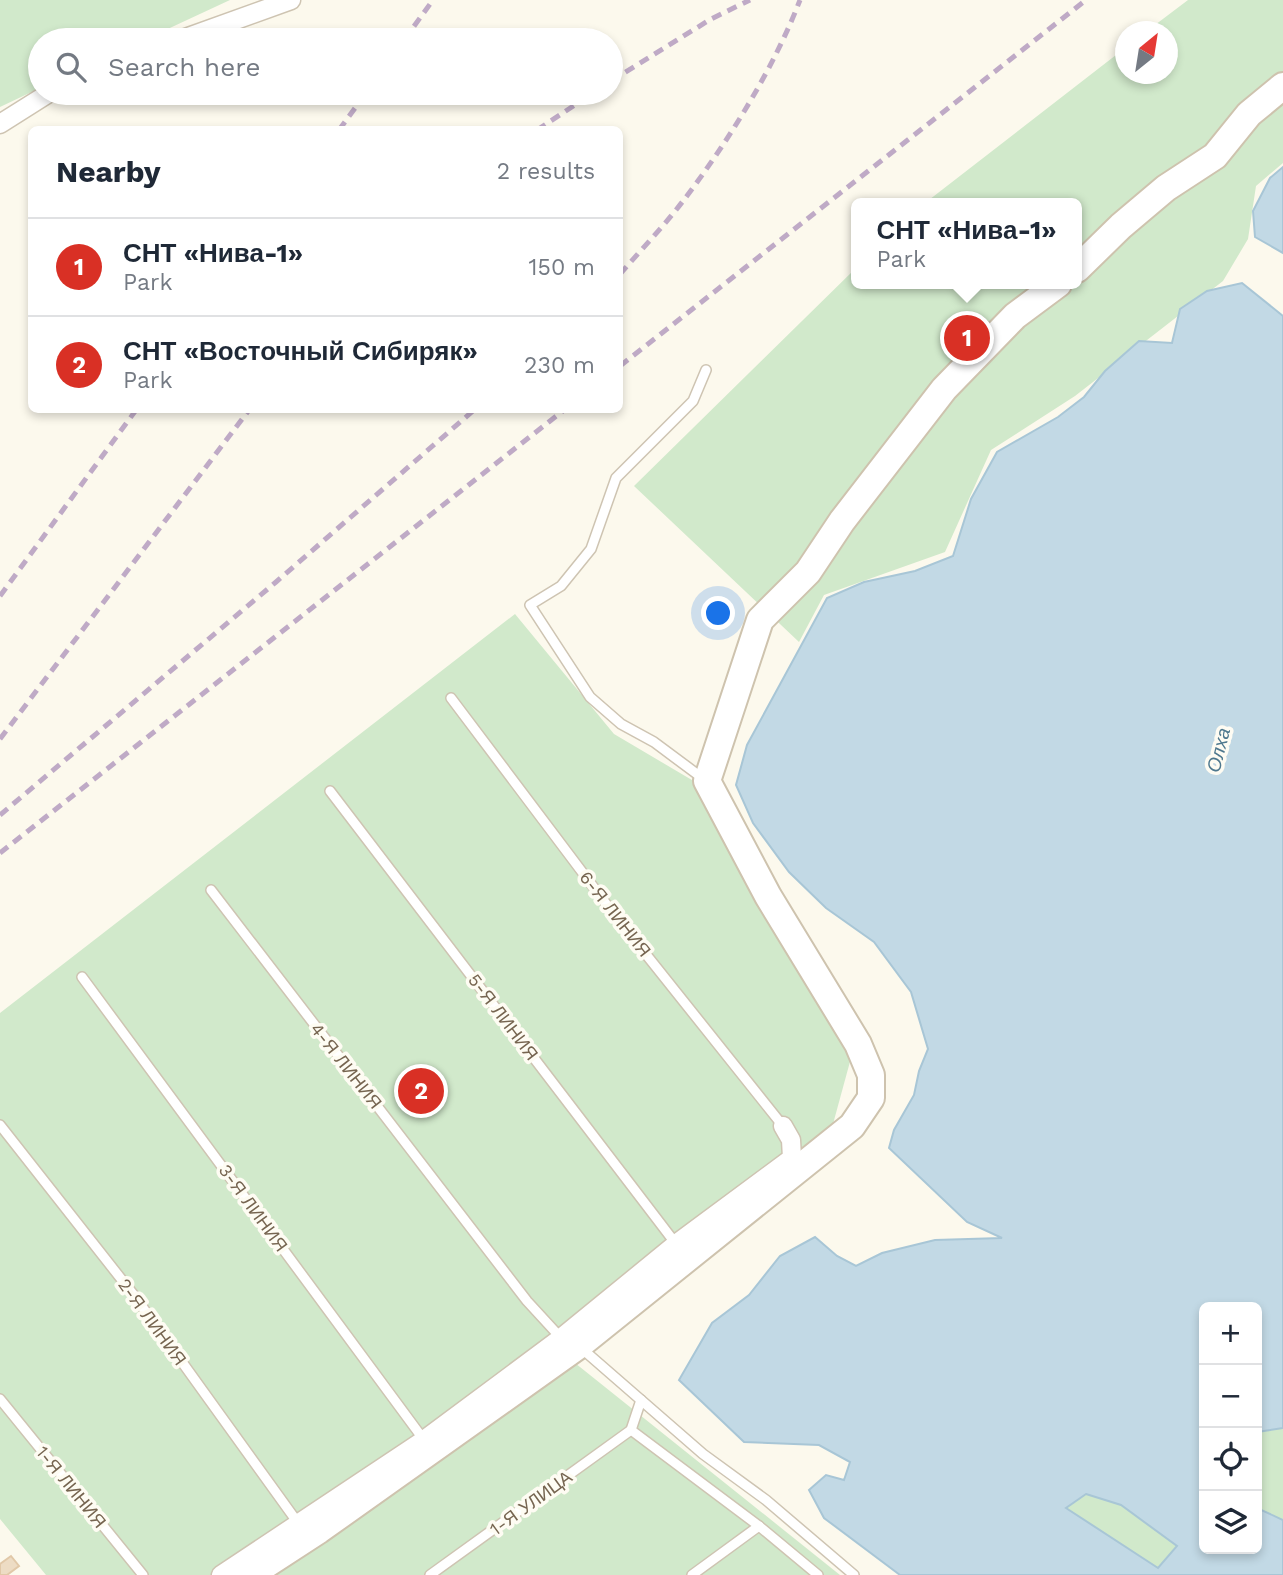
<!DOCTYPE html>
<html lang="en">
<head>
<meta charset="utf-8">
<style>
	body { margin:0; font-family:"Work Sans",sans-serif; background:#f6f6f7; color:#1f2937 }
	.controls { position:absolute; right:21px; bottom:21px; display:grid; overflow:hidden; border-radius:10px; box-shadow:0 4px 10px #0003 }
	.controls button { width:63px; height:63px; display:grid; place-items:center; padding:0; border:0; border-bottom:2px solid #e0e1e3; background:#fff; color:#1f2937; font:35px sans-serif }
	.compass { position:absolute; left:1115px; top:21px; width:63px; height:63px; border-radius:50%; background:#fff; box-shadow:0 4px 10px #0003; rotate:30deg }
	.you { position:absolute; left:719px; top:614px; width:24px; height:24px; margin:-18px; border:5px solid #fff; border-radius:50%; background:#1a73e8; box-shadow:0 0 0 10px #1a73e833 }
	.badge { display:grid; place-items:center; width:46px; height:46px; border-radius:50%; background:#d93025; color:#fff; font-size:23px; font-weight:700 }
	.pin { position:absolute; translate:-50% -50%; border:4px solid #fff; box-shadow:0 2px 7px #0006 }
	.popup { position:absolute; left:851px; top:198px; width:231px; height:91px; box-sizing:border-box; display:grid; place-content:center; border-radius:10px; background:#fff; filter:drop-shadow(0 2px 5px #0005); font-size:23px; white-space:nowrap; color:#747a83 }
	.popup b { font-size:26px; color:#1f2937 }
	.popup::after { content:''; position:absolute; left:50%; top:100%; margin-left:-14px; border:14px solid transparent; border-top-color:#fff }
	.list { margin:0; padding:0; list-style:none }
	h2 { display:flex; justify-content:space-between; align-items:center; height:91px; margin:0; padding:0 28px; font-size:30px }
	h2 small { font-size:23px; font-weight:400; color:#747a83 }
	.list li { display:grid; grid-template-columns:46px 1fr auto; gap:21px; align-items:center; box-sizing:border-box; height:98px; padding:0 28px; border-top:2px solid #e0e1e3 }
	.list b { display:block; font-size:26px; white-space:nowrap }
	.list p { margin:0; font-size:23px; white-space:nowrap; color:#747a83 }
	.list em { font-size:23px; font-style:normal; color:#747a83 }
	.icon { flex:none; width:38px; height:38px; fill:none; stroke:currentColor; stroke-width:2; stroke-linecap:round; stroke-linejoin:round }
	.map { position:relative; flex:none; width:1283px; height:1575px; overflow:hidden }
	.search { position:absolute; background:#fff; box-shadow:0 4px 10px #0003; left:28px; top:28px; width:595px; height:77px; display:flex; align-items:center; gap:18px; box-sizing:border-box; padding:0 24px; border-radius:38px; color:#747a83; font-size:26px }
	.panel { position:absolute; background:#fff; box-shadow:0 4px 10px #0003; left:28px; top:126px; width:595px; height:287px; border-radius:10px }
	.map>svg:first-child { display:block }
</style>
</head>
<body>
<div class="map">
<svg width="1283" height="1575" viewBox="0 0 1283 1575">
	<rect width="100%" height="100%" fill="#fcf9ed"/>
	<g fill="#d1e9cb">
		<polygon points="0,0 230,0 144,40 40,40 40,88 0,107"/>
		<polygon points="1188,0 1283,0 1283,163 1256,186 1248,239 1223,281 1075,396 991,450 945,552 824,595 799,642 634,486 857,267 857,284 1077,284 1077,203 925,203 1125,48 1126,74 1168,74 1168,32 1147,31"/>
		<polygon points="515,614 614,734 697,783 851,1058 833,1124 560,1351 840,1575 46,1575 0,1519 0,1013"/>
		<polygon points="1283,1428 1283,1520 1257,1508 1257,1432"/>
		<polygon points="1086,1493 1121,1505 1177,1546 1158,1568 1065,1508"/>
	</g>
	<g fill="#c2d9e5" stroke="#a8c6d6" stroke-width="2" fill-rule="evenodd">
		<polygon points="1283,167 1283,253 1255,237 1253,211 1270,178"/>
		<path d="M1242,283L1283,316V1428L1257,1432V1307H1204V1549H1257V1508L1283,1520V1575H900L824,1518L809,1490L826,1475L844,1480L850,1462L819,1445L744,1442L679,1380L712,1323L749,1295L780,1256L815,1237L837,1256L856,1266L882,1253L935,1240L1002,1238L967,1222L889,1148L894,1130L914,1095L919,1071L928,1049L911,992L874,942L826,908L789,872L753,823L736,785L747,745L827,598L864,582L915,571L953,556L971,499L997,452L1058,417L1084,397L1105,371L1139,341L1172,343L1180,309L1207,291ZM1086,1494L1121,1505L1177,1546L1158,1568L1066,1508Z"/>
	</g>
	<polygon fill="#eddcc4" stroke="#e1c8a8" stroke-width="2" points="11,1556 19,1566 7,1575 0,1575 0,1564"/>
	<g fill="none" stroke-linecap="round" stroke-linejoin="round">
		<g stroke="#cec4b2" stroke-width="12">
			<g id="lane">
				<polyline points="451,698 613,913 783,1126"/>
				<polyline points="705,780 654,742 621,724 590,697 530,605 561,586 591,549 616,478 693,401 706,370"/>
				<polyline points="330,791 676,1244"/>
				<polyline points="211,890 527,1301 561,1338"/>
				<polyline points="82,977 424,1440"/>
				<polyline points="0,1125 133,1294 298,1523"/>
				<polyline points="580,1347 703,1454 766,1500 854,1575"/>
				<polyline points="0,1399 143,1575"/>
				<polyline points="641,1400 631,1430 759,1526 818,1575"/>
				<polyline points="430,1575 631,1430"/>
				<polyline points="692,1575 759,1526"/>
			</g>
		</g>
		<g stroke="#cec4b2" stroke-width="21">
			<g id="street">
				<polyline points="180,40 291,0"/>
				<polyline points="0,124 49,93"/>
				<polyline points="221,1575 424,1440 561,1338 676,1244 792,1158 791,1140 783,1126"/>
			</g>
		</g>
		<g stroke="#cec3ae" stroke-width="30">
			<g id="secondary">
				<polyline points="1077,269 1121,226 1166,188 1215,156 1249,114 1283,86"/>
				<polyline points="250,1575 319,1530 578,1346 852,1126 871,1098 871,1075 858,1044 768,896 707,781 760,620 808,572 842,521 944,389 1015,316 1058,284"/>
			</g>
		</g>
		<use href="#lane" stroke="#fff" stroke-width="9"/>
		<use href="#street" stroke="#fff" stroke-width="18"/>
		<use href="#secondary" stroke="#fff" stroke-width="26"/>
		<g stroke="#bfaac6" stroke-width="5" stroke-dasharray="10 7" stroke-linecap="butt">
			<polyline points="404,40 433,0"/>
			<polyline points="611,81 711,19 750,0"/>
			<polyline points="339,130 366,93"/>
			<polyline points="537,130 593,93"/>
			<path d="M620,274C641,250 664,226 683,201C728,142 774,68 800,0"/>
			<polyline points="620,366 1086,0"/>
			<polyline points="0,596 136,410"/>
			<polyline points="0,739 249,410"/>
			<polyline points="0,815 276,582 474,410"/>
			<polyline points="0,853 564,410"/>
		</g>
	</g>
	<g text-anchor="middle" stroke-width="7" stroke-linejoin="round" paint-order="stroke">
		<g font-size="18" fill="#766550" stroke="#fefcf3">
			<text transform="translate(615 914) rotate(52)" y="6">6-Я ЛИНИЯ</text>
			<text transform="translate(503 1017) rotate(53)" y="6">5-Я ЛИНИЯ</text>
			<text transform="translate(346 1066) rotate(52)" y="6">4-Я ЛИНИЯ</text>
			<text transform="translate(253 1208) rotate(54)" y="6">3-Я ЛИНИЯ</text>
			<text transform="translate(152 1322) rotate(54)" y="6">2-Я ЛИНИЯ</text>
			<text transform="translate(71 1487) rotate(51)" y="6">1-Я ЛИНИЯ</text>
			<text transform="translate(531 1503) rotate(-36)" y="6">1-Я УЛИЦА</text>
		</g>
		<g font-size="19" font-style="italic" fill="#4e788e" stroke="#fefcf3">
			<text transform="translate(1218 750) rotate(-76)" y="7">Олха</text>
		</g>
	</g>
</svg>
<div class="controls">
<button>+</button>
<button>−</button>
<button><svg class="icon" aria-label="locate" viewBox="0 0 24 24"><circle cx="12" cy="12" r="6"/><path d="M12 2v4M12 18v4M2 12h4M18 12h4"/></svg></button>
<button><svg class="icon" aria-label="layers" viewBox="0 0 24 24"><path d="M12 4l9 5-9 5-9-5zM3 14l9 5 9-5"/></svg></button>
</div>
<svg class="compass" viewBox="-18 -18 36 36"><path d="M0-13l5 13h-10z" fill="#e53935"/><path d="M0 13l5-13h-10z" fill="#747a83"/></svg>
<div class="you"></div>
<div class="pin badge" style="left:967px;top:338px">1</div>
<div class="popup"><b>СНТ «Нива-1»</b>Park</div>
<div class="pin badge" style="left:421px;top:1091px">2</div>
<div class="search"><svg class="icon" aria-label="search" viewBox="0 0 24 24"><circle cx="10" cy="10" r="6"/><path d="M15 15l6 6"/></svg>Search here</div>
<section class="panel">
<h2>Nearby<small>2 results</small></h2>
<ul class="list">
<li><span class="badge">1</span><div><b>СНТ «Нива-1»</b><p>Park</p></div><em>150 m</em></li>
<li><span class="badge">2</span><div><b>СНТ «Восточный Сибиряк»</b><p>Park</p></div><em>230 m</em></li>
</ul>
</section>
</div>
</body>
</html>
